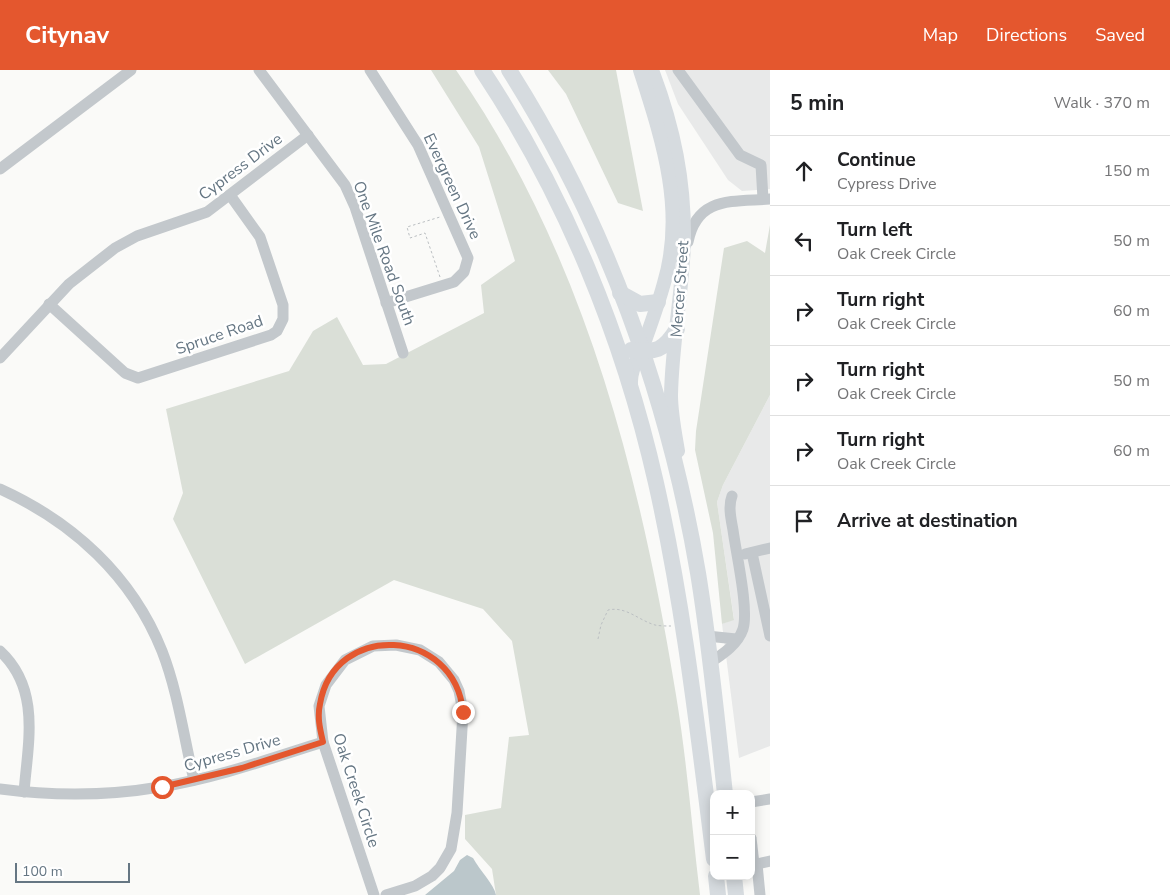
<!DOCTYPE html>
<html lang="en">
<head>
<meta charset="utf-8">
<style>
	body { margin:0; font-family:"Nunito Sans",sans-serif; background:#f2f2f2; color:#202124 }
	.controls { position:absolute; right:15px; bottom:15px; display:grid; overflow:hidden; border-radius:10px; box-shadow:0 2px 12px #0003 }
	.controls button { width:45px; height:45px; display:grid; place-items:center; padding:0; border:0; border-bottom:1px solid #e0e0e0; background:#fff; color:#202124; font:25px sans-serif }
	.scale { position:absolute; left:15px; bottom:12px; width:115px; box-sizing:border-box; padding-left:5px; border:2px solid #657683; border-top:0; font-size:14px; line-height:18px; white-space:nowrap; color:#657683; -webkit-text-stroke:4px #fff; paint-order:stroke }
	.stop { position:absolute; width:15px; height:15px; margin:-11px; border:4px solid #e4572e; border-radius:50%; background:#fff }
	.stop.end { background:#e4572e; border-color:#fff; box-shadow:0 1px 5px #0008 }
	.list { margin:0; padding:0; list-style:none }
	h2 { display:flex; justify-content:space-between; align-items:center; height:65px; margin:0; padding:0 20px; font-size:21px }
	h2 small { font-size:16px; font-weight:400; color:#757577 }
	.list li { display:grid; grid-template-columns:32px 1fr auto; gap:15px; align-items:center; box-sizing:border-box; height:70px; padding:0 20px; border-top:1px solid #e0e0e0 }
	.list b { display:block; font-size:19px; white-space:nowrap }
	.list p { margin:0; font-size:16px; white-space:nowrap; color:#757577 }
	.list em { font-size:16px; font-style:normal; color:#757577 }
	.icon { flex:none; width:28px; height:28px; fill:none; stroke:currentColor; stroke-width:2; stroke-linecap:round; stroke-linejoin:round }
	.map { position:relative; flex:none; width:770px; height:825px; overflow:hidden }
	header { display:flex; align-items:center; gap:30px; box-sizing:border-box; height:70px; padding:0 25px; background:#e4572e; color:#fff }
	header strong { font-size:24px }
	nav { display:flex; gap:28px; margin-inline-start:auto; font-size:18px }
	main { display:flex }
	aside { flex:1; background:#fff }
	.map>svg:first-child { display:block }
</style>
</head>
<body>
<header>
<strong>Citynav</strong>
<nav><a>Map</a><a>Directions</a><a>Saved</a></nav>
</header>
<main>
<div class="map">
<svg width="770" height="825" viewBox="0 0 770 825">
	<rect width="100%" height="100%" fill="#fafaf8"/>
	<g fill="#e8e9e9">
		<polygon points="665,0 770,0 770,119 742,121 728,110 678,34"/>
		<polygon points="770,325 770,676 739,688 722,554 734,549 717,432 723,415"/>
	</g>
	<g fill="#dadfd7">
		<path d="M431,0H456C585,186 640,405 676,625C687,691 692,759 700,825H496L492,799L465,769V745L501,738L509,667L529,665L512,571L483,539L394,510L245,594L173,449L183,423L166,339L289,301L313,261L337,247L363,295L386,294L484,243L481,215L515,191L479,77Z"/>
		<polygon points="548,0 616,0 643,141 618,133 566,24"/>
		<polygon points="770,155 770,325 723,415 717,432 734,550 722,554 713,463 695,380 696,361 724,178 747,171 765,183"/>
	</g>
	<path fill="#bbc7cb" d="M467,785L473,788C480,801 494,814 496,825H425L454,801L460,790Z"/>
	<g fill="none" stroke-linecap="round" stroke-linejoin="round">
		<g stroke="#bbbfc2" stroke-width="1" stroke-dasharray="2.5 2.5" stroke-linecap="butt">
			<polyline points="440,207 425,163 410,168 407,157 440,147"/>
			<path d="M598,569L601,555L608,540C626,536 638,550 655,555C660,556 666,556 671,556"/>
		</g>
		<g stroke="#c3c8cc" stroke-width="11">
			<polyline points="259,0 345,115 355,137 403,283"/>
			<polyline points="370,0 418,75 468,188 464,202 454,212 386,233"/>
			<polyline points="678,0 740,85 761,95 763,129"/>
			<polyline points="0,99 131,0"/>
			<path d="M688,172C697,126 732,132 770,129"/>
			<polyline points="49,234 125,303 138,308 271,265 277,261 283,249 283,235 260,167 230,125"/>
			<polyline points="0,288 69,214 115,178 137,166 207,142 308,65"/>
			<path d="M0,419C73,452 132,506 162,581C178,622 184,668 194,710"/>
			<polyline points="752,483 770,566"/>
			<polyline points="745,484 770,478"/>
			<polyline points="707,566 736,569"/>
			<path d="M0,581C41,619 28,672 24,722"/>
			<path d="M711,592C723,584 738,574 743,559C749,539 736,483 733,460C731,449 728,436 732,426"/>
			<path d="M0,719C53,726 107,726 160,717C216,708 269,689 323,672"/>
			<polyline points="751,732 770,729"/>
			<polyline points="751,768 754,794"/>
			<polyline points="751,794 757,794 760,825"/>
			<polyline points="757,794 770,791"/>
			<polyline points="374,825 323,672 319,636 326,615 345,590 373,576 396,575 420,580 439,592 454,610 459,621 463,642 457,743 451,779 440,798 432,806 415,816 386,825"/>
		</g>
		<g stroke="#d6dbdf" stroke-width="14">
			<path d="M652,0C674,58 685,111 684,174C682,224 672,274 671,325C671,343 675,363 678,381"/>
			<path d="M631,315C630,301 637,291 642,279C650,257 658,235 664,213C686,140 662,69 640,0"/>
		</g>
		<g stroke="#d6dbdf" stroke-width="16">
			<path d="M482,0C565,125 623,267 656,413C684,537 698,663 714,789"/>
			<path d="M509,0C605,151 668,326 698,503C710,576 717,650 725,724"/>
			<polyline points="620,223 640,234 658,232"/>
			<path d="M631,280C656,282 663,282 677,259"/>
			<polyline points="716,806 718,825"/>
			<polyline points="734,806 736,825"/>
		</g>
	</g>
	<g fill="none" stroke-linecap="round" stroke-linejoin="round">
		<path stroke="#e4572e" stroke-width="6" d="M162,717L242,698L323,672C320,659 317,647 320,634C334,551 455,557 463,642"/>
	</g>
	<g text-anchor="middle" stroke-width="5" stroke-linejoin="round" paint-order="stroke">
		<g font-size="16" fill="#657683" stroke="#fff">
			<text transform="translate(240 96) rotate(-37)" y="6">Cypress Drive</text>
			<text transform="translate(453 116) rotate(65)" y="6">Evergreen Drive</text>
			<text transform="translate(385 183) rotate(70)" y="6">One Mile Road South</text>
			<text transform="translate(679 219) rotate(-86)" y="6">Mercer Street</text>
			<text transform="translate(219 264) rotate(-19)" y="6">Spruce Road</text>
			<text transform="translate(232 682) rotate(-16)" y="6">Cypress Drive</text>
			<text transform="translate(357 720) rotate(72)" y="6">Oak Creek Circle</text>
		</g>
	</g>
</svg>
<div class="controls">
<button>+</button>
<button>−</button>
</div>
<div class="scale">100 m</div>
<div class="stop" style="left:162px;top:717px"></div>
<div class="stop end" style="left:463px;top:642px"></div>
</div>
<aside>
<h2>5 min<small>Walk · 370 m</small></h2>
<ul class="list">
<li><svg class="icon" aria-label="ahead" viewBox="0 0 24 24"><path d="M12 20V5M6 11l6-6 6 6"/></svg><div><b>Continue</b><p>Cypress Drive</p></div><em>150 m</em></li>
<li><svg class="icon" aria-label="left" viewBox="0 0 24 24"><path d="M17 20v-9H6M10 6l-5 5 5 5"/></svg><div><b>Turn left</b><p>Oak Creek Circle</p></div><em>50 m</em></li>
<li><svg class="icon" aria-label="right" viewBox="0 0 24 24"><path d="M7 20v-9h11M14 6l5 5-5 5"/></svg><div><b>Turn right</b><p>Oak Creek Circle</p></div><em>60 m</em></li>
<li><svg class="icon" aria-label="right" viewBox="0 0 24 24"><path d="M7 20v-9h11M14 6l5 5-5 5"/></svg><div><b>Turn right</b><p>Oak Creek Circle</p></div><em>50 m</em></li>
<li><svg class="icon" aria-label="right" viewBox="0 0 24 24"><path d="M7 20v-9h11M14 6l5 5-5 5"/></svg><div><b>Turn right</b><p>Oak Creek Circle</p></div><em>60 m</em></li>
<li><svg class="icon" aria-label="arrive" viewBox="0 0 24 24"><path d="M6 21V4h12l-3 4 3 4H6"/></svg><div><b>Arrive at destination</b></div></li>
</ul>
</aside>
</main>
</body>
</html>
